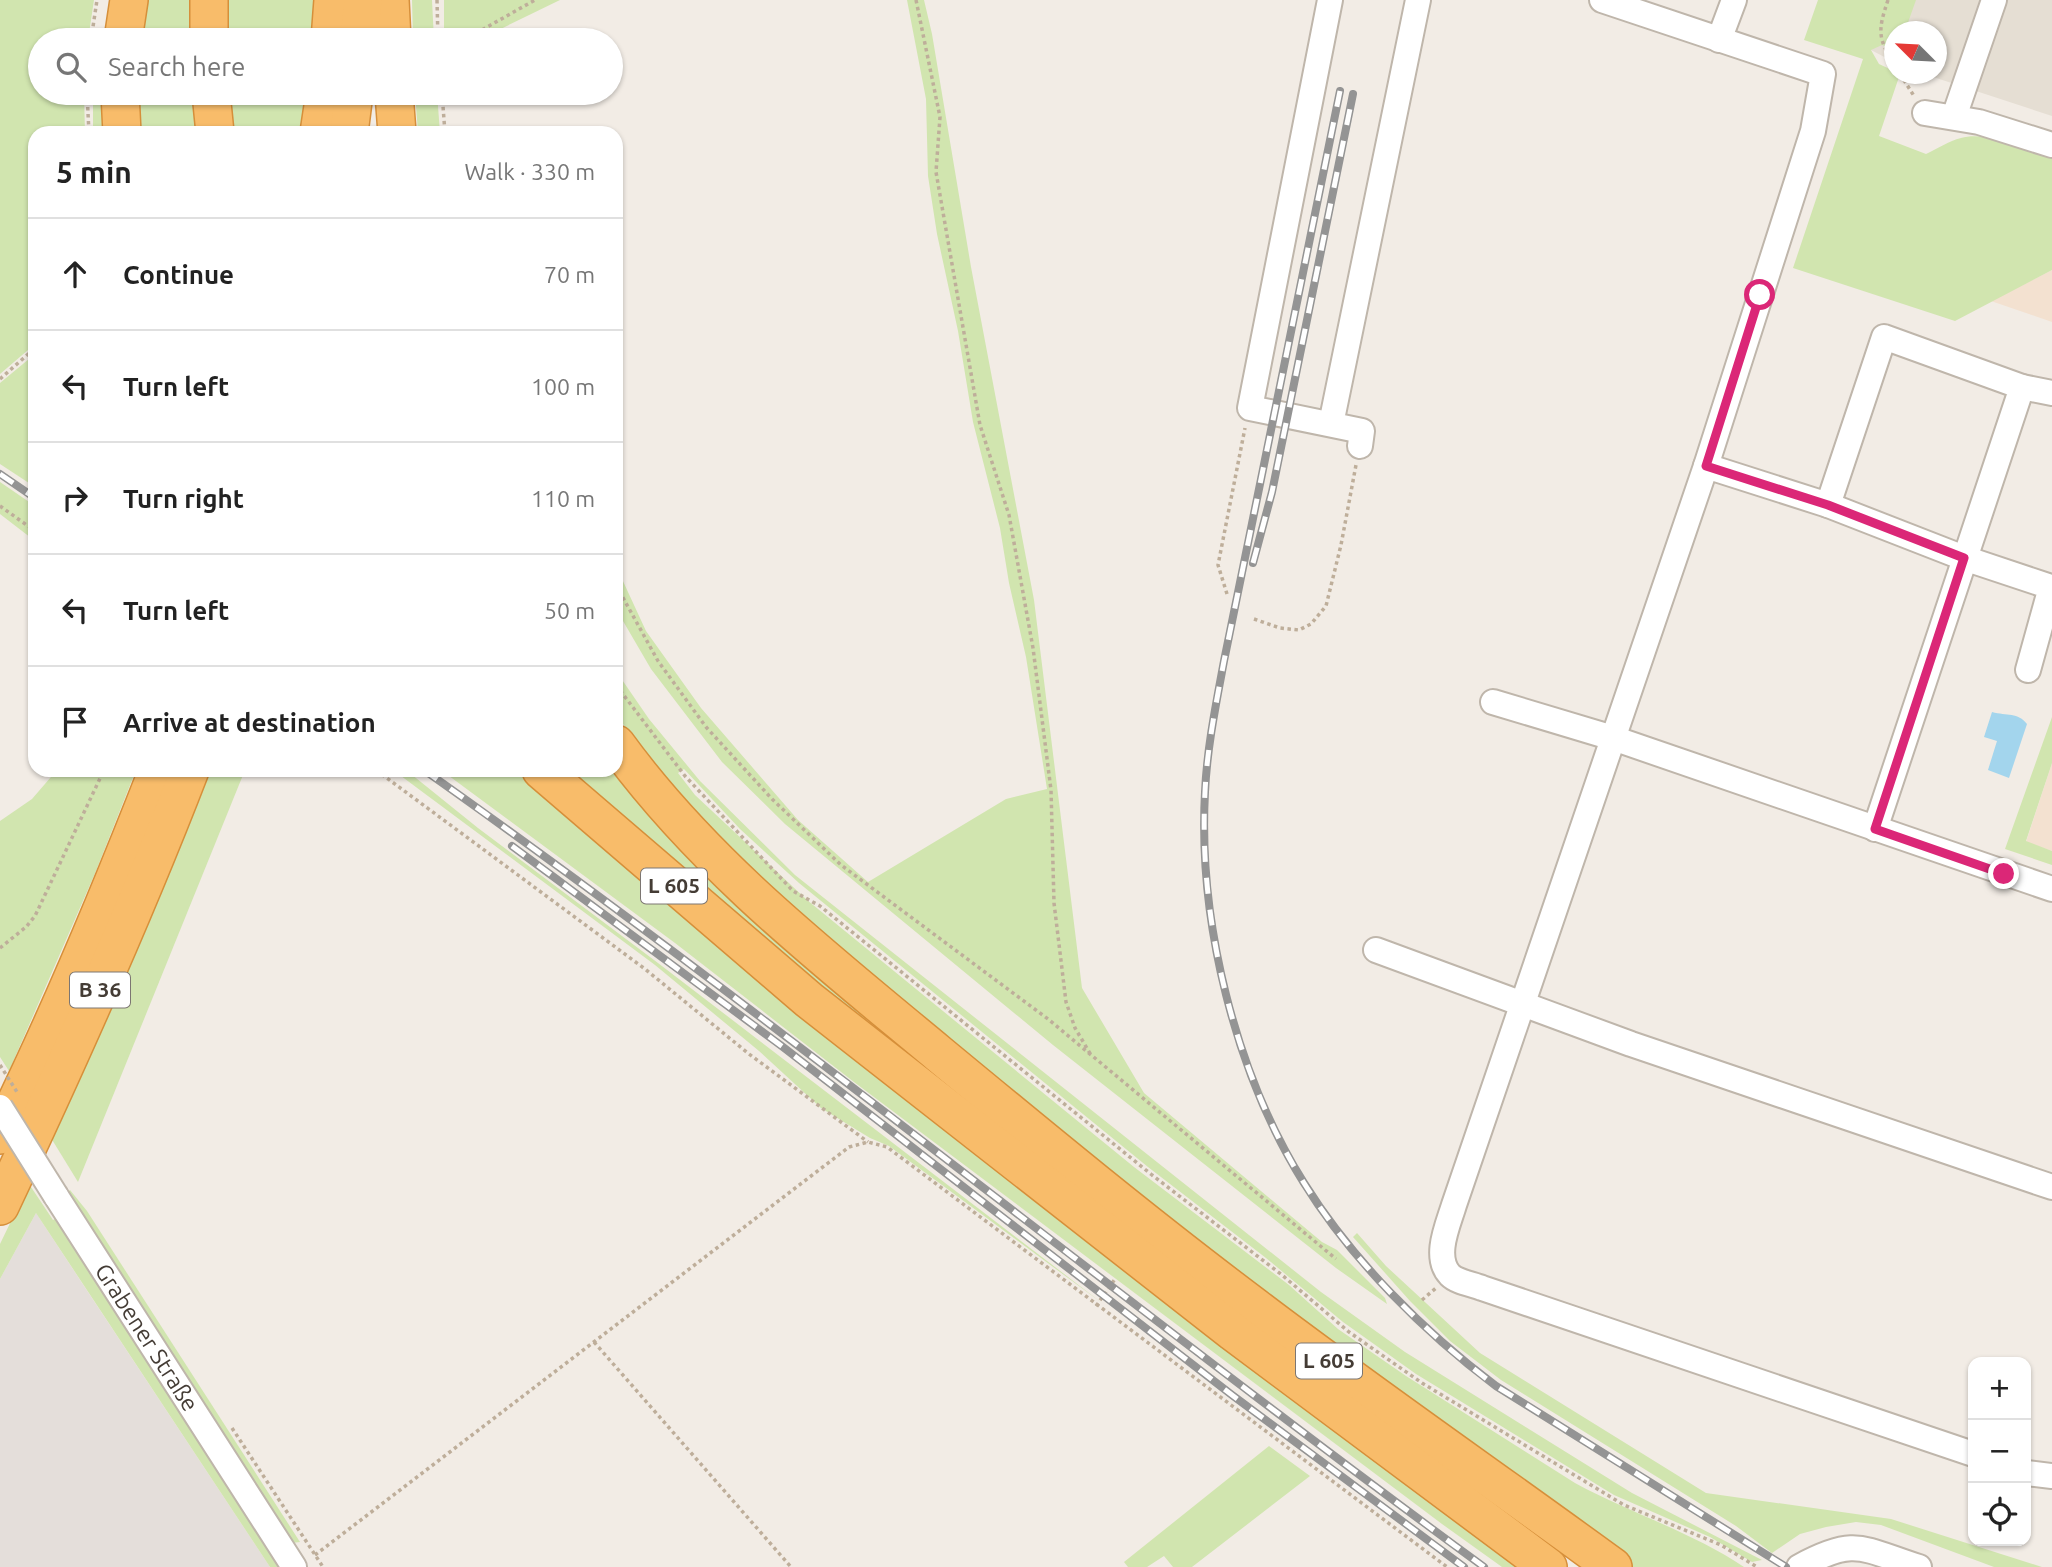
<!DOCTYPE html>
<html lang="en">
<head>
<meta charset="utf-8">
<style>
	body { margin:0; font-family:Ubuntu,sans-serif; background:#f6f6f6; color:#222 }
	.controls { position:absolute; right:21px; bottom:21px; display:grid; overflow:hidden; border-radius:14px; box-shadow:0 2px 5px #0004 }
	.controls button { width:63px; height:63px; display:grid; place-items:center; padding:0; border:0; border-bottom:2px solid #e0e0e0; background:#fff; color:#222; font:35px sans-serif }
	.compass { position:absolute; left:1884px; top:21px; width:63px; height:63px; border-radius:50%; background:#fff; box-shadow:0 2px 5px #0004; rotate:294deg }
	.stop { position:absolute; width:21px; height:21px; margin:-16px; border:5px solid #db2777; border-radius:50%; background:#fff }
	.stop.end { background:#db2777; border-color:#fff; box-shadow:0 2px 7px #0008 }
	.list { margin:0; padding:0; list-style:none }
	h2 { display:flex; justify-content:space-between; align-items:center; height:91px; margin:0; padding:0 28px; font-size:30px }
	h2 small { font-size:23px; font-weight:400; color:#767676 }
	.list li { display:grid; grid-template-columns:46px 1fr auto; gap:21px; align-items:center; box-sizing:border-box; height:112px; padding:0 28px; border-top:2px solid #e0e0e0 }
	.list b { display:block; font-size:26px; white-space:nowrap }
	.list em { font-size:23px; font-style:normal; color:#767676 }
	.icon { flex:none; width:38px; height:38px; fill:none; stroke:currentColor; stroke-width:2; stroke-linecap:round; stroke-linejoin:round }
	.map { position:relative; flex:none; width:2052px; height:1567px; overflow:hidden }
	.search { position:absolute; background:#fff; box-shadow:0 2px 5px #0004; left:28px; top:28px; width:595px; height:77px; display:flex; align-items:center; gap:18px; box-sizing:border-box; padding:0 24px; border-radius:38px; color:#767676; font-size:26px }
	.panel { position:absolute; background:#fff; box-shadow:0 2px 5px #0004; left:28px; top:126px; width:595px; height:651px; border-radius:21px }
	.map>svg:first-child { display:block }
</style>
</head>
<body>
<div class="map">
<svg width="2052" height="1567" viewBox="0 0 2052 1567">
	<rect width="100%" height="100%" fill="#f2ece5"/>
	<polygon fill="#e5ded3" points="1842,0 2052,0 2052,116 1924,74 1937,74 1937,32 1895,32 1894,62 1871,50"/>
	<g fill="#f3e1d0">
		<polygon points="2052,270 2052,322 1991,301"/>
		<polygon points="2052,763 2052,851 2026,842"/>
	</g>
	<polygon fill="#e4deda" points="36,1213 82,1283 270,1567 0,1567 0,1279"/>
	<g fill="#d1e5af">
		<polygon points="0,0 94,0 88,40 40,40 40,93 84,93 85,133 35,133 35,344 0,374"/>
		<polygon points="137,0 193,0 192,40 131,40"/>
		<polygon points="220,0 315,0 312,40 220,40"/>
		<polygon points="412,0 432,0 434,40 413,40"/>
		<polygon points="444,0 560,0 478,40 444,40"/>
		<polygon points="907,0 924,0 932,34 971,267 1034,600 1082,988 1144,1093 1322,1242 1337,1250 1385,1298 1387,1304 1336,1268 1053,1045 785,824 722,762 651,669 616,609 616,566 646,631 701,708 798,820 868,882 1006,799 1047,789 1026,657 1009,583 1000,528 973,422 958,331 937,234 928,176 926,99"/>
		<path d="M1818,0H1916L1905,31L1895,32L1894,49L1882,45L1871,50L1879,64L1894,71L1895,74H1900L1879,136L1926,154C1937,149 1949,141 1961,138C1986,131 2028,148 2052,155V270L1955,321L1793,268L1863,59L1804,40Z"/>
		<polygon points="93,93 113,93 114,133 93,133"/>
		<polygon points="127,93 194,93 199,133 128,133"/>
		<polygon points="222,93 307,93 302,133 226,133"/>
		<polygon points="415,93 437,93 440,133 418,133"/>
		<polygon points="35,354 35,487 0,464 0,383"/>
		<polygon points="0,482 35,506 35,541 0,514"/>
		<path d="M616,671L649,719L700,781L795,875L1321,1292L1405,1352L1632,1493L1762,1560L1752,1562L1710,1537L1614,1495L1416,1374L1343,1322L1266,1258L1148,1167L799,883L740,829L684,769L678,773L695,795L807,900L1134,1167L1289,1285L1338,1329L1406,1376L1575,1483C1630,1513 1692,1532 1744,1567H1628L1249,1280L1107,1171L774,897L656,771L616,714Z"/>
		<polygon points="2052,717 2052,763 2026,841 2052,851 2052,865 2005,849"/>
		<polygon points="57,770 136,770 96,871 9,1071 0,1057 0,821 32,799"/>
		<polygon points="208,770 245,770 78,1182 51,1138"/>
		<polygon points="393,770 406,770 478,828 658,963 1102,1303 889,1146 870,1138 821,1108 759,1051 655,965"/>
		<polygon points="441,770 516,770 539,791 1518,1567 1502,1567 1442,1524 854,1082 675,943"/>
		<polygon points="558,770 616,770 925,1061 920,1065 858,1021"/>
		<polygon points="29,1184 53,1220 57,1218 280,1567 270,1567 36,1213 0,1279 0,1244"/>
		<polygon points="70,1190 87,1211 300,1542 292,1543 68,1192"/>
		<polygon points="1357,1233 1386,1266 1480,1353 1706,1493 1891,1519 2042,1567 1994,1567 1881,1525 1856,1522 1826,1527 1800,1534 1772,1553 1736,1526 1501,1380 1450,1341 1410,1301 1353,1237"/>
		<polygon points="1269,1446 1310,1476 1192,1567 1173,1567 1164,1556 1147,1567 1128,1567 1124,1562"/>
	</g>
	<path fill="#a3d5ed" d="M1992,712C2007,716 2018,712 2027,724L2009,778L1988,770L1997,741L1984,737Z"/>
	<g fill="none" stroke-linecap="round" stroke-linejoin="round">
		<g stroke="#bfb6ab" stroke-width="28">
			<g id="minor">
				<polyline points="1330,0 1250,408 1362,431 1360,446"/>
				<path d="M1602,0L1823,74L1813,131L1706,466L1454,1205C1448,1225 1433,1257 1450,1275C1457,1282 1472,1284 1482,1288L1973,1454"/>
				<polyline points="1719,40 1734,0"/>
				<polyline points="1925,113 1979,122 2052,145"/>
				<polyline points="1954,117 1994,0"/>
				<polyline points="2022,387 2052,393"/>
				<polyline points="1331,424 1418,0"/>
				<polyline points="1706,466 1828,505 1964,558 2051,587 2028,670"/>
				<polyline points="1828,505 1884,337 2022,387 1875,829"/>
				<polyline points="1493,702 1613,738 2052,889"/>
				<polyline points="1376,950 1631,1044 2052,1187"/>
				<path id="s1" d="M56,1196L294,1567"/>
				<polyline points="2026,1473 2052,1476"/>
				<path d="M1799,1567C1856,1536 1862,1549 1919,1567"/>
			</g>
		</g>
		<g stroke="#d68f3a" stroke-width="40">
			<g id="highway">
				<polyline points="209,0 209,40"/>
				<polyline points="390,0 392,40"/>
				<polyline points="123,40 129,0"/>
				<polyline points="330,40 333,0"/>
				<polyline points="359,40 363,0"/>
				<polyline points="120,93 122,133"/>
				<polyline points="211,93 215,133"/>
				<polyline points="394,93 397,133"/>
				<polyline points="319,133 325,93"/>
				<polyline points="349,133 354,93"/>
				<path d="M616,744C704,865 825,959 939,1054C1043,1140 1147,1226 1255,1307C1372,1396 1494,1480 1613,1567"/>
				<polyline points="541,770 809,1000 1233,1332 1548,1567"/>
				<path d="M0,1135C59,1016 110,893 158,770"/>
				<path d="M0,1206C68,1062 133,918 190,770"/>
			</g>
		</g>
		<g stroke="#beae9a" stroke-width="3.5" stroke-dasharray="3.5 3.5" stroke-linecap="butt">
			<polyline points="437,0 438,40"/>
			<polyline points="916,0 940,117 936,172 980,425 1009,515 1033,648 1051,790 1054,903 1066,1002 1075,1028 1091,1055"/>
			<path d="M1888,0C1878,30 1877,38 1895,65"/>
			<polyline points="91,40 97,0"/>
			<polyline points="464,40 535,0"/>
			<polyline points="1900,74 1914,96"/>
			<polyline points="87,93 89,133"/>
			<polyline points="442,93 445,133"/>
			<polyline points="0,379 35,348"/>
			<polyline points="0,506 35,531"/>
			<polyline points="616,585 658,661 706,727 772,799 841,865 1048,1019 1336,1259"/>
			<polyline points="1227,594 1218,565 1245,428"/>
			<polyline points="1254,619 1280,628 1299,630 1311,624 1326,606 1341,545 1356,465"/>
			<polyline points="616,685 685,776 793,891 820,906 1152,1175 1282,1275 1349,1332 1422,1383 1624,1505 1721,1545 1757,1567"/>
			<polyline points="376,770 645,969 749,1054 868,1142"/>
			<polyline points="0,948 26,927 35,916 104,770"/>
			<polyline points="1422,1300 1436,1288"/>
			<polyline points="1096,1306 1115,1279"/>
			<polyline points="594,1342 791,1567"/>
			<polyline points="232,1428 323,1567"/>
			<polyline points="315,1555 849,1147 868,1142 887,1147 1447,1567"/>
		</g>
		<use href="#minor" stroke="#fff" stroke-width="24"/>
		<use href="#highway" stroke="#f8bc6a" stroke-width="37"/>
		<g stroke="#949494" stroke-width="8">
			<g id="rail">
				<path d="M1340,91L1224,661C1216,704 1207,748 1205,792C1198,921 1235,1073 1304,1183C1352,1260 1424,1332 1496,1386L1786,1567"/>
				<polyline points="0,474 35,498"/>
				<polyline points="1253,563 1272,492 1353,94"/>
				<path d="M424,770C785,1025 1127,1306 1484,1567"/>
				<polyline points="512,846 783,1047 1232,1395 1464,1567"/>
			</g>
		</g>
		<use href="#rail" stroke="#fff" stroke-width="5" stroke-dasharray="16" stroke-linecap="butt"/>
		<g stroke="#bfb6ab" stroke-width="28" stroke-linecap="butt">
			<polyline id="minor-bridge" points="0,1107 56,1196"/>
		</g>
		<polyline stroke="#beae9a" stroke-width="3.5" stroke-dasharray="3.5 3.5" stroke-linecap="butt" points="0,1065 17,1092"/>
		<use href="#minor-bridge" stroke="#fff" stroke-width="24"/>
	</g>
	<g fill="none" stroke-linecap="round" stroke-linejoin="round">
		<polyline stroke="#db2777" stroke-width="9" points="1760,295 1706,466 1828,505 1964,558 1875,829 2004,874"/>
	</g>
	<g text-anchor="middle" stroke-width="7" stroke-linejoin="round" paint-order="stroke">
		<g fill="#fff" stroke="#7c7672" stroke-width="2">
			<rect x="641" y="868.5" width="66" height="35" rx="5"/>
			<rect x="70" y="972.5" width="60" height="35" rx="5"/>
			<rect x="1296" y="1343.5" width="66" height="35" rx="5"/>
		</g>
		<g font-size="21" font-weight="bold" fill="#443c35">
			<text x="674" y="893">L 605</text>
			<text x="100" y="997">B 36</text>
			<text x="1329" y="1368">L 605</text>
		</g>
		<g font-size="23" fill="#443c35" stroke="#fff">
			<text dy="8" stroke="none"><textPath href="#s1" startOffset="168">Grabener Straße</textPath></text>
		</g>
	</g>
</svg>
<div class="controls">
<button>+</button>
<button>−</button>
<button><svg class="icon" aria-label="locate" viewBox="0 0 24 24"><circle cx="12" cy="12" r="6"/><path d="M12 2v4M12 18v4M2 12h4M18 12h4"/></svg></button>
</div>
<svg class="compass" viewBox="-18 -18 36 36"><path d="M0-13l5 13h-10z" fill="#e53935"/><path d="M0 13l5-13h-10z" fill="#767676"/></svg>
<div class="stop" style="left:1760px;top:295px"></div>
<div class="stop end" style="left:2004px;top:874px"></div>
<div class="search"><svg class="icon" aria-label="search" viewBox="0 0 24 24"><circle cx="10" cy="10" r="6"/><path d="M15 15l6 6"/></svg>Search here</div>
<section class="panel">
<h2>5 min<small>Walk · 330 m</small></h2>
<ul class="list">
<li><svg class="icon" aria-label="ahead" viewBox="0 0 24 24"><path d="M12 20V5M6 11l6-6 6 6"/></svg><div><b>Continue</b></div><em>70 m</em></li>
<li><svg class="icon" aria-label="left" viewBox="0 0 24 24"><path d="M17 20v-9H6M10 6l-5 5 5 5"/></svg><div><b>Turn left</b></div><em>100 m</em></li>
<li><svg class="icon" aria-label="right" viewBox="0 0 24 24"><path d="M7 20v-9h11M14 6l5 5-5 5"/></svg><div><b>Turn right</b></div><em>110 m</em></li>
<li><svg class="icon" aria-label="left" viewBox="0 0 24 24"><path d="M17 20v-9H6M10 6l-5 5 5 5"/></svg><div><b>Turn left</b></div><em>50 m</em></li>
<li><svg class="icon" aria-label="arrive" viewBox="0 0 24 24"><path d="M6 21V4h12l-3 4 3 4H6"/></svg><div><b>Arrive at destination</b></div></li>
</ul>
</section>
</div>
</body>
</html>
